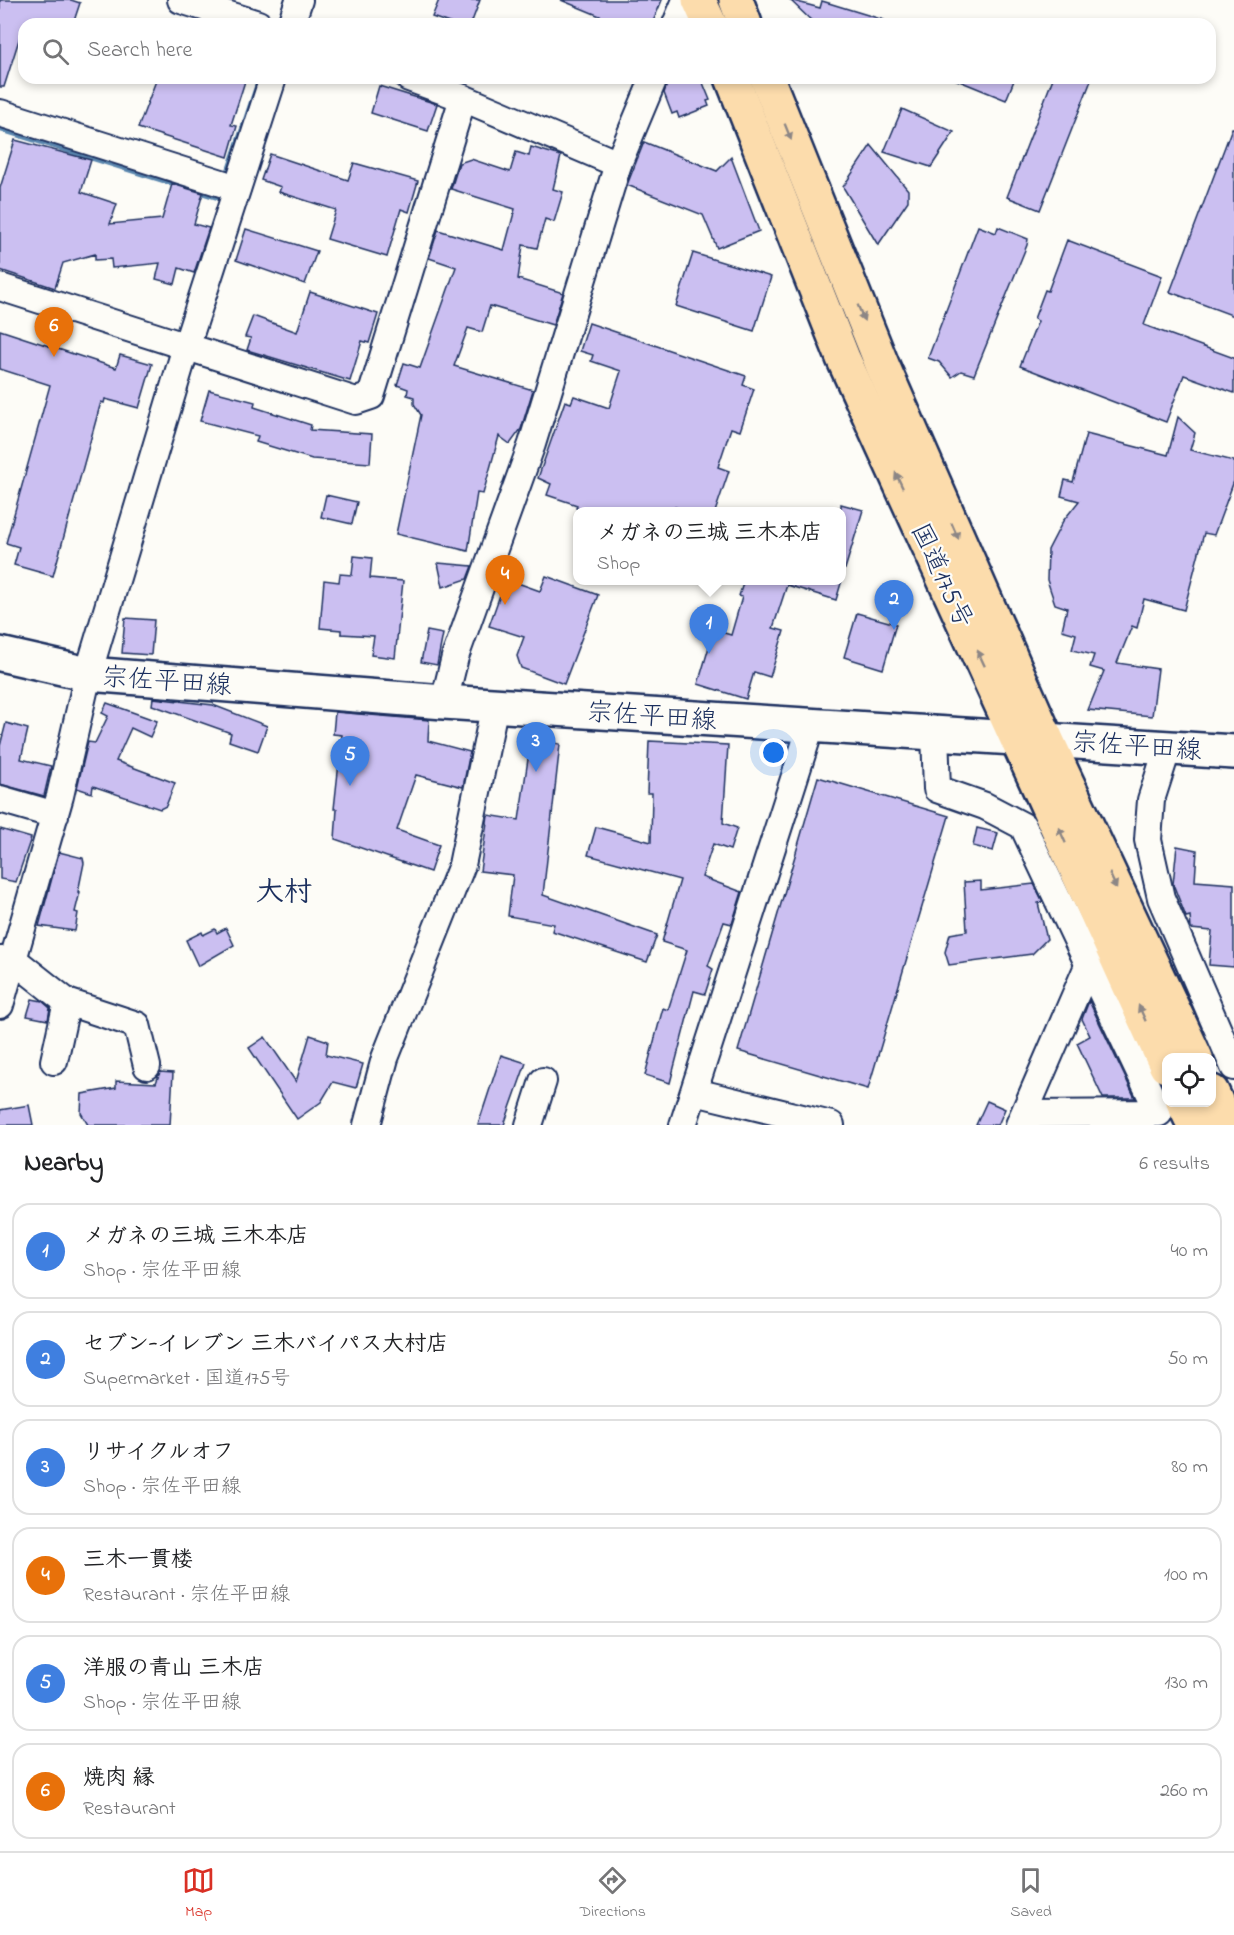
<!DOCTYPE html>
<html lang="en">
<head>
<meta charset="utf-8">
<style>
	body { margin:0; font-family:"Indie Flower","Klee One",sans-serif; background:#f2f2f2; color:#202124 }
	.controls { position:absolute; right:18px; bottom:18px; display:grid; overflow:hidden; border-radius:12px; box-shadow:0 3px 9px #0003 }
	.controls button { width:54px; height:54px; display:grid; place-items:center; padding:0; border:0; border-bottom:2px solid #e0e0e0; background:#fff; color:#202124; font:30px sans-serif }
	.you { position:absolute; left:774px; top:753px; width:21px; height:21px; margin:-15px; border:4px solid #fff; border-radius:50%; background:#1a73e8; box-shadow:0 0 0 9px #1a73e833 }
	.badge { display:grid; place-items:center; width:39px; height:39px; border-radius:50%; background:#d93025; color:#fff; font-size:20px; font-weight:700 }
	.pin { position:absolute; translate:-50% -50px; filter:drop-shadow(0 2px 3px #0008) }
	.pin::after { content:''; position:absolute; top:32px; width:21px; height:18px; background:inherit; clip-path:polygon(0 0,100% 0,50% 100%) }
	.popup { position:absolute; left:573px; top:507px; width:273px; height:78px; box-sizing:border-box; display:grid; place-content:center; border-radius:12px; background:#fff; filter:drop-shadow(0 2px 4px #0005); font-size:20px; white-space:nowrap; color:#757577 }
	.popup b { font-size:22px; color:#202124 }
	.popup::after { content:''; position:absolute; left:50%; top:100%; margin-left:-12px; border:12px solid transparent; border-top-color:#fff }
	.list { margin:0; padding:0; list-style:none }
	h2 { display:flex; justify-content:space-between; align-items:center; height:78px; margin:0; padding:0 24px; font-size:26px }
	h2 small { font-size:20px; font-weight:400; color:#757577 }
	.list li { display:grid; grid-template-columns:39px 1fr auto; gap:18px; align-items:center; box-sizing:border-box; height:96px; margin:0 12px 12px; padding:0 12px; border:2px solid #e0e0e0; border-radius:18px }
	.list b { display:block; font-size:22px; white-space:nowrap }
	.list p { margin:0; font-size:20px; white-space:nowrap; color:#757577 }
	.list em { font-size:20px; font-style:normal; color:#757577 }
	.icon { flex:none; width:33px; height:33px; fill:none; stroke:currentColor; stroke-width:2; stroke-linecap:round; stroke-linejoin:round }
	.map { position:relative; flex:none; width:1234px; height:1125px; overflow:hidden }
	.search { position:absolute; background:#fff; box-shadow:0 3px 9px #0003; left:18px; right:18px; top:18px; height:66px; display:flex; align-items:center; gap:15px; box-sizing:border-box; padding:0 21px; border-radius:18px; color:#757577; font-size:22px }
	.sheet { height:726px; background:#fff }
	nav { display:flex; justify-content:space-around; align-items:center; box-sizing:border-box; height:84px; border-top:2px solid #e0e0e0; background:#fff; font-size:16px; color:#757577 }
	nav a { display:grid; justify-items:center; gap:3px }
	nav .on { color:#d93025 }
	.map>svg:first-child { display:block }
</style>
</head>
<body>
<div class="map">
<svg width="1234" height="1125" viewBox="0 0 1234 1125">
	<rect width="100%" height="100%" fill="#fdfcf7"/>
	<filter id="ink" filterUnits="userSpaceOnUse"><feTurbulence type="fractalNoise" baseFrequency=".0167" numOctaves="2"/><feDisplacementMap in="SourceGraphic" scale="12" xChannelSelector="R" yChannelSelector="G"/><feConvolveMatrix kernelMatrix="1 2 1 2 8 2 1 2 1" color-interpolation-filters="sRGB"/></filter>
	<g filter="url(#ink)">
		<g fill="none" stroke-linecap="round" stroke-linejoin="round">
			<g stroke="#5a86ae" stroke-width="6">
				<polyline points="0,129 220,198 223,189"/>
				<polyline points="226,179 260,78"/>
			</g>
		</g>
		<g fill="#cbbff1" stroke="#1b2f5e" stroke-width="1.5">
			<polygon points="0,0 71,0 80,3 73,24 24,24 4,87 0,87"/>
			<polygon points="439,0 480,0 471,24 452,24 432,17"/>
			<polygon points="561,0 662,0 652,24 619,24"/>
			<polygon points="790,0 820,8 822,1 884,20 883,24 815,24"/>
			<polygon points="157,78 246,78 231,125 237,126 228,157 138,128"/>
			<polygon points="669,78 701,78 710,100 707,101 709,106 679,118 677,112 672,114 664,93"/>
			<polygon points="952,78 1015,78 1006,100"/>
			<polygon points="1053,78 1092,78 1040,210 1007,197"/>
			<polygon points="379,86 437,104 428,131 371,113"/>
			<polygon points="902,109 954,132 931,167 884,152"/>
			<polygon points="1232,128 1234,128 1234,316 1170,292"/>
			<polygon points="15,140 91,160 81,192 117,204 110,224 162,219 172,184 203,193 194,224 209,228 194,273 179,268 175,284 156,279 160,263 112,268 111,259 95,260 95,254 63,263 55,288 0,270 0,188"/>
			<polygon points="644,142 717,171 731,157 759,231 717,248 703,215 627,185"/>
			<polygon points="871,145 908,190 908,201 878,245 843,187"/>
			<polygon points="531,147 561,156 553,189 563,192 554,222 545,219 537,248 523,245 518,279 563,293 553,325 490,306 482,332 468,328 454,366 533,390 521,429 510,444 499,436 483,494 477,493 468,551 396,534 421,415 414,404 414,397 407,395 408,389 397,385 404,363 420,368 456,267 429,258 438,230 504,250 515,209 451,189 459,163 471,159 510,172 516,152 529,156"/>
			<polygon points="270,154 348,180 354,163 418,181 409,212 401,209 387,257 327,239 336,210 279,192 281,187 261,180"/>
			<polygon points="978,226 996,233 998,227 1028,239 1027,245 974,375 961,371 952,377 939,362 928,358"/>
			<polygon points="246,229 317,251 305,284 236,260"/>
			<polygon points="1067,240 1162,276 1144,325 1234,358 1234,393 1184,375 1166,422 1020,366 1038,321 1034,319 1045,290 1048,291"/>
			<polygon points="693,253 771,277 754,331 676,306"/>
			<polygon points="310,292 378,314 369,343 362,341 350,381 247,350 251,338 245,337 253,316 297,332"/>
			<polygon points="589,323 746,376 743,385 754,389 740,431 731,428 718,467 729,471 715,512 690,512 675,507 673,512 586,512 576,508 577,505 547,495 551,484 538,478 565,401 571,403 574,396 609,408 621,371 591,361 593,355 580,351"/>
			<polygon points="0,330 116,368 120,355 152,364 139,408 105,399 104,403 101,402 53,576 14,565 19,547 6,543 50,385 0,369"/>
			<polygon points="209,390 255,402 254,407 311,425 310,430 372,434 370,463 312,459 256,442 258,436 200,421"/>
			<polygon points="1178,417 1195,433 1190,450 1234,461 1234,481 1214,535 1204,533 1184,610 1144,599 1137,628 1132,626 1117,663 1158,669 1152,716 1088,710 1104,671 1090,667 1094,655 1072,650 1076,634 1062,630 1067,608 1055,604 1047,580 1048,550 1063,521 1079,501 1061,496 1065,480 1073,482 1086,434 1168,455"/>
			<polygon points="326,495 357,502 352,524 321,517"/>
			<polygon points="841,504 863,510 845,569 841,568"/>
			<polygon points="354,556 372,558 370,578 403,581 395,658 371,655 374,636 341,634 341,630 320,628 324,580 339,582 340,574 352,575"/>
			<polygon points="438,563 472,566 467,579 443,587"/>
			<polygon points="546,576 598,595 564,684 521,668 517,656 524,637 489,626 500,595 506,596 512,581 540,591"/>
			<polygon points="744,580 842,580 836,600 787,585 773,628 784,631 770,677 754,672 746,699 698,684 714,630 731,635 742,597 739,596"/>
			<polygon points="857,613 896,624 883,669 844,657"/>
			<polygon points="125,618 154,620 151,655 122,653"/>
			<polygon points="427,631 443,634 437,665 421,662"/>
			<polygon points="153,698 213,705 267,726 258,751 229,741 231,733 152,705"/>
			<polygon points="107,703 157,721 150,737 131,728 116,761 175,783 166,806 160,809 93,786 92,793 77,788 88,742 95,743 108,716 102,713"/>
			<polygon points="335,712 429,720 428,741 470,752 463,787 416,775 397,830 439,845 430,872 335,839 337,809 334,809 342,735 333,734"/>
			<polygon points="6,723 28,729 21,759 51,766 44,796 0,784 0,746"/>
			<polygon points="531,739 560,744 543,895 657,935 647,962 552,931 554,924 508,916 513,875 480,871 488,815 519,820"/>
			<polygon points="649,741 728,745 723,823 737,828 730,850 713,844 702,877 742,892 732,924 724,922 708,966 713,969 705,994 694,991 670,1083 645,1075 663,1008 668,1010 687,950 662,942 680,880 588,855 596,827 651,842 652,793 647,793"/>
			<polygon points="818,777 949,816 868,1089 738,1051"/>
			<polygon points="977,828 998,833 993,851 973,846"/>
			<polygon points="0,829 31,838 16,882 0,879"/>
			<polygon points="1177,846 1197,850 1195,881 1234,884 1234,967 1209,965 1212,931 1191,929 1190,916 1186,917 1173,884"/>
			<polygon points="59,852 83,858 84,863 78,892 80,892 75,912 78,913 75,931 39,926"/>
			<polygon points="981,881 981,890 1034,884 1043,902 1038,903 1047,939 1032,954 949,965 945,952 950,934 967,931 964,882"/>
			<polygon points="226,928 234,945 198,966 186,940 202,932 203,935 215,929 217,933"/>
			<polygon points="32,999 42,1001 50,1008 48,1020 27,1016"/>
			<polygon points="1089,1001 1135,1098 1103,1098 1077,1043 1090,1036 1082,1019"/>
			<polygon points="310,1035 328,1041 326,1055 363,1064 356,1088 333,1082 321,1102 297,1119 249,1048 265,1037 296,1082"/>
			<polygon points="501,1055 526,1063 504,1125 478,1125"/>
			<polygon points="160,1072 173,1073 170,1125 88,1125 81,1113 82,1094 116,1088 116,1081 156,1083"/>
			<polygon points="987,1101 1005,1109 998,1125 976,1125"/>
			<polygon points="29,1105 33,1125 0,1125 0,1110"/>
		</g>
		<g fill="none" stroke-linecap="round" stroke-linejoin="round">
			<g stroke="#1b2f5e" stroke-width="30">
				<g id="street">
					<polyline points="181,0 258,24"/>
					<polyline points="291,24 299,0"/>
					<polyline points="676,24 686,0"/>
					<polyline points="409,78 463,98 618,164"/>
					<polyline points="0,113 237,188"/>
					<polyline points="0,287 356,401 371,396 463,98"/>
					<polyline points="444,702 455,657 532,444 618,164 654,78"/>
					<polyline points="935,733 937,789 985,806 1023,826 1159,1113 1026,1114"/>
					<polyline points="1168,747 1151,800 1148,840 1161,898 1234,1067"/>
					<polyline points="0,799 55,815"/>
					<polyline points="0,960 14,960 67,1002 54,1061"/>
					<polyline points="67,1002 137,1025 147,1066"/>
					<polyline points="0,1005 60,796 88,674 186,347 273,78"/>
					<polyline points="695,1092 831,1125"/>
					<polyline points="367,1125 385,1058 462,865 495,704"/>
					<polyline points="529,1125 543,1081"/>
					<polyline points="683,1125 811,726"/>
					<polyline points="1019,1125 1088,966"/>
				</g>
			</g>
			<g stroke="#1b2f5e" stroke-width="38">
				<polyline id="secondary" points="0,654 88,674 444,702 1234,752"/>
			</g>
			<g stroke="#1b2f5e" stroke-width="38">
				<g id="highway">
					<polyline points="699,0 710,24"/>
					<polyline points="736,0 745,24"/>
					<polyline points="732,78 843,358 1166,1066"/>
					<polyline points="767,78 883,367 1047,740 1196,1058"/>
					<polyline points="1212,1092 1227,1125"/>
					<polyline points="1183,1102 1194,1125"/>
				</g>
			</g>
			<use href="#street" stroke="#fdfcf7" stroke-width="26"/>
			<use href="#secondary" stroke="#fdfcf7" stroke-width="33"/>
			<use href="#highway" stroke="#fcdcac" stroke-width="33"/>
		</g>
		<defs><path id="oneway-solid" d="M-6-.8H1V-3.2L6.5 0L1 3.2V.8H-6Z" transform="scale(1.5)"/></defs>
		<g fill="#8c8685">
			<use href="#oneway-solid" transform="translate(788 132) rotate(68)"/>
			<use href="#oneway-solid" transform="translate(861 313) rotate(68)"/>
			<use href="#oneway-solid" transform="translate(899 480) rotate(-115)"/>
			<use href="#oneway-solid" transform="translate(955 531) rotate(66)"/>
			<use href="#oneway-solid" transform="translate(981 658) rotate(-115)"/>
			<use href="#oneway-solid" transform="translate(1062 835) rotate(-114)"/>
			<use href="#oneway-solid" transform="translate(1113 881) rotate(65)"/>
			<use href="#oneway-solid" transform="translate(1142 1013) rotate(-114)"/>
		</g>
	</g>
	<g text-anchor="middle" stroke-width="4.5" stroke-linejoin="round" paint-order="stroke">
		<g font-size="26" fill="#1b2f5e" stroke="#fdfcf7">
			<text transform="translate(943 575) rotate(65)" y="9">国道175号</text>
			<text transform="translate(167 680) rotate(4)" y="9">宗佐平田線</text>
			<text transform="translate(652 715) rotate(4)" y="9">宗佐平田線</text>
			<text transform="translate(1137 745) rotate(4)" y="9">宗佐平田線</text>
		</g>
		<g font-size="28" font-weight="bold" fill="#1b2f5e" stroke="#fdfcf7">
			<text x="284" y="900">大村</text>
		</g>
	</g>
</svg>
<div class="controls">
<button><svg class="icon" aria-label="locate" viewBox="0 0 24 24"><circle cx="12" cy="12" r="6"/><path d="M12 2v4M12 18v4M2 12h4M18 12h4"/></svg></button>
</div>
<div class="you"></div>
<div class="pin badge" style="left:709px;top:654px;background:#3f7fe0">1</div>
<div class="popup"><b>メガネの三城 三木本店</b>Shop</div>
<div class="pin badge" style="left:894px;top:630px;background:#3f7fe0">2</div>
<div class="pin badge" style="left:536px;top:772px;background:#3f7fe0">3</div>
<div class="pin badge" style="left:505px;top:605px;background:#e8710a">4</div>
<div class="pin badge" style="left:350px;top:786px;background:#3f7fe0">5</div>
<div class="pin badge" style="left:54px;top:357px;background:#e8710a">6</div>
<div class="search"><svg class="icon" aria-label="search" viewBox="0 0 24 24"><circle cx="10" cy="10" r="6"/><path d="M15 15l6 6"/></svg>Search here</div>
</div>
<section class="sheet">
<h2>Nearby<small>6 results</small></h2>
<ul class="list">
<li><span class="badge" style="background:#3f7fe0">1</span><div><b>メガネの三城 三木本店</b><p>Shop · 宗佐平田線</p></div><em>40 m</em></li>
<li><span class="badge" style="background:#3f7fe0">2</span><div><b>セブン-イレブン 三木バイパス大村店</b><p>Supermarket · 国道175号</p></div><em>50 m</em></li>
<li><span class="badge" style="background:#3f7fe0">3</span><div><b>リサイクルオフ</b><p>Shop · 宗佐平田線</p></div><em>80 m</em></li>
<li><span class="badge" style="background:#e8710a">4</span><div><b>三木一貫楼</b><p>Restaurant · 宗佐平田線</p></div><em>100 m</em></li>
<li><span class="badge" style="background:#3f7fe0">5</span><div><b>洋服の青山 三木店</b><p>Shop · 宗佐平田線</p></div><em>130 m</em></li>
<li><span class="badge" style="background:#e8710a">6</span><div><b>焼肉 縁</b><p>Restaurant</p></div><em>260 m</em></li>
</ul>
</section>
<nav>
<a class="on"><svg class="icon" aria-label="map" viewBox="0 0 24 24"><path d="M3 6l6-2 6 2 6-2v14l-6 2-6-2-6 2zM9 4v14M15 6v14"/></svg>Map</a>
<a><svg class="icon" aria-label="directions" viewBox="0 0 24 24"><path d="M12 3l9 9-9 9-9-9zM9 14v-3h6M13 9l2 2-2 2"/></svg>Directions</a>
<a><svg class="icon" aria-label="saved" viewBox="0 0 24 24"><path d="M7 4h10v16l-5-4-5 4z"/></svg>Saved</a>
</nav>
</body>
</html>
